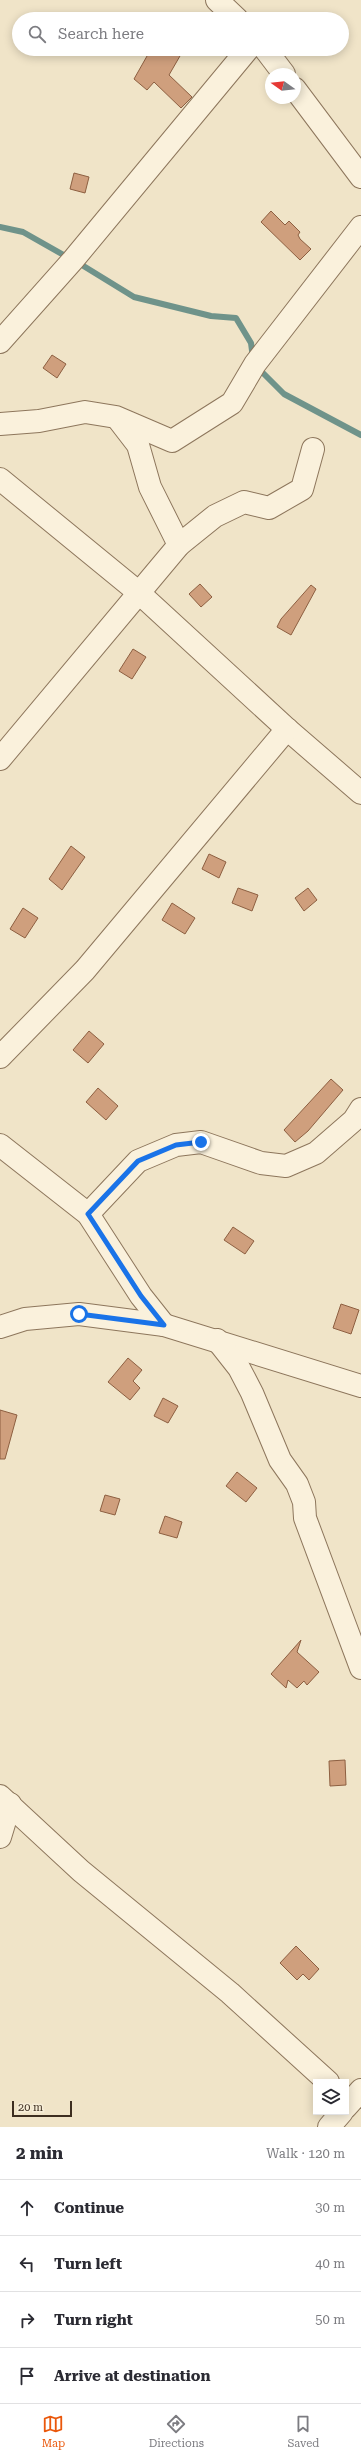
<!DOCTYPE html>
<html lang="en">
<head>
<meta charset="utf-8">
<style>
	body { margin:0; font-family:"Roboto Serif",serif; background:#f2f2f3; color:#2b2b33 }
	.controls { position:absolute; right:12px; bottom:12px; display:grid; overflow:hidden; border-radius:0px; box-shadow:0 2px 10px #0003 }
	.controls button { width:36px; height:36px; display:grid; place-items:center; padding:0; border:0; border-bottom:1px solid #e1e1e2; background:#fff; color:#2b2b33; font:20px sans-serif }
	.compass { position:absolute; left:265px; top:68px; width:36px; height:36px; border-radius:50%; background:#fff; box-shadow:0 2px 10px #0003; rotate:285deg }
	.scale { position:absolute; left:12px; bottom:10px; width:60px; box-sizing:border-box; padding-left:4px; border:2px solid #3d2e20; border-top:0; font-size:11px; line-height:14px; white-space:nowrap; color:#3d2e20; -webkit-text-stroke:3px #f7eed8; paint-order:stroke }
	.stop { position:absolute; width:12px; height:12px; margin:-9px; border:3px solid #1a73e8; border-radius:50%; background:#fff }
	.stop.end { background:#1a73e8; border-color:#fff; box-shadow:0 1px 4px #0008 }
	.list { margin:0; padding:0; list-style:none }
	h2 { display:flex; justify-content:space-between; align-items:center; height:52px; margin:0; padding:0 16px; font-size:17px }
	h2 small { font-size:13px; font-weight:400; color:#7c7c81 }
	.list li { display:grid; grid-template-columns:26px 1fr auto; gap:12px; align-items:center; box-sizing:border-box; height:56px; padding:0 16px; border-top:1px solid #e1e1e2 }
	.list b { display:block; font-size:15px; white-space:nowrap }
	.list em { font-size:13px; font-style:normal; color:#7c7c81 }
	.icon { flex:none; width:22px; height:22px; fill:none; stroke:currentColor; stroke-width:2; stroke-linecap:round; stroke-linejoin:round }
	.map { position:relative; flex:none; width:361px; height:2127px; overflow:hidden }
	.search { position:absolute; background:#fff; box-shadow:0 2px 10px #0003; left:12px; right:12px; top:12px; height:44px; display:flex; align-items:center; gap:10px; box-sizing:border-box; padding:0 14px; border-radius:22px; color:#7c7c81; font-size:15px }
	.sheet { height:276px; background:#fff }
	nav { display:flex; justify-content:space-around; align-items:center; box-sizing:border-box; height:56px; border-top:1px solid #e1e1e2; background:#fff; font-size:11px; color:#7c7c81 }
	nav a { display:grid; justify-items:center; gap:2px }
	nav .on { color:#ea580c }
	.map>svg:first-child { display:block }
</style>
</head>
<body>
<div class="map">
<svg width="361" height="2127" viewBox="0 0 361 2127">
	<rect width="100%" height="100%" fill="#f0e4c8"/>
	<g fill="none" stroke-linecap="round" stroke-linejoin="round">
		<g stroke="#6f938a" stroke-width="6">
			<polyline points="0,227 23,232 69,258"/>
			<polyline points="77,262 134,297 211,316 236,318 251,343 253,358"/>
			<polyline points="258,368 284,394 361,435"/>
		</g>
	</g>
	<g fill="#cf9f7d" stroke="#8d5f41">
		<polygon points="151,49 184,49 169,75 192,97 181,108 154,82 147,90 134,79"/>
		<polygon points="74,173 89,177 85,193 70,189"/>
		<polygon points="271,211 285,225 289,221 300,232 298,235 300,239 311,249 300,260 261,222"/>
		<polygon points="52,355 66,364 57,378 43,368"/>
		<polygon points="200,584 212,597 201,607 189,594"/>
		<polygon points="311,585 316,589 291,635 277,627 281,619"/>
		<polygon points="133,649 146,657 132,679 119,671"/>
		<polygon points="71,846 85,857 62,890 49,879"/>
		<polygon points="209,854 226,862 219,878 202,869"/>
		<polygon points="238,888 258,895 252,911 232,903"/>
		<polygon points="308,888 317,900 304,911 295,898"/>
		<polygon points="172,903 195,918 185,934 162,920"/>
		<polygon points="23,908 38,918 25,938 10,929"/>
		<polygon points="89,1031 104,1044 88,1063 73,1050"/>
		<polygon points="331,1079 343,1090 308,1131 295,1142 284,1130"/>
		<polygon points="98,1088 118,1106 106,1120 86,1102"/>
		<polygon points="233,1227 254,1241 245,1254 224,1240"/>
		<polygon points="341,1304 359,1310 351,1334 333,1328"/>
		<polygon points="128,1358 142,1370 133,1381 140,1388 130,1400 108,1382"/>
		<polygon points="163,1398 178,1406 168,1423 154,1416"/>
		<polygon points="0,1410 17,1415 5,1459 0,1459"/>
		<polygon points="237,1472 257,1488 246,1502 226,1486"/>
		<polygon points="105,1495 120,1499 115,1515 100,1511"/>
		<polygon points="165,1516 182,1522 177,1538 159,1533"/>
		<polygon points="301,1640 297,1652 319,1672 307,1685 304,1681 297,1688 288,1680 286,1688 271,1674"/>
		<polygon points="345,1760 346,1785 330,1786 329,1761"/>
		<polygon points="296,1946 319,1969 309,1980 303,1974 297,1980 280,1963"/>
	</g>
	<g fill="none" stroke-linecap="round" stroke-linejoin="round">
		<g stroke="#8d765c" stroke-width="24">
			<g id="minor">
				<polyline points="217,0 237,19"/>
				<polyline points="265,49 284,74"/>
				<polyline points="295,89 361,177"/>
				<polyline points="0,342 73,260 248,49"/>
				<polyline points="118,419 138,445 150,487 179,545"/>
				<polyline points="0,424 39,421 85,412 116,417 172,441 232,403 255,364 361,227"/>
				<polyline points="0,479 138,592 287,729 361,793"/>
				<polyline points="0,759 179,545 215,516 244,502 269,508 302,489 313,449"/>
				<polyline points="0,1057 85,970 287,729"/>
				<polyline points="0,1145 88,1214 141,1296 164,1325"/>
				<polyline points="88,1214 138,1161 176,1145 201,1142 261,1163 286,1166 316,1153 354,1120 361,1109"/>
				<polyline points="0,1327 25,1319 79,1314 164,1325 361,1386"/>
				<polyline points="217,1340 239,1368 252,1393 280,1460 297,1484 304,1502 305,1518 361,1668"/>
				<polyline points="0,1796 81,1871 230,1993 328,2082"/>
				<polyline points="0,1837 10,1804"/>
				<polyline points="346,2107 361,2090"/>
				<polyline points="329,2127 342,2112"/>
			</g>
		</g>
		<use href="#minor" stroke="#faf1dc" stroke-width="22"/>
	</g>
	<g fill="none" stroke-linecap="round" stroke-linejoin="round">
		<polyline stroke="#1a73e8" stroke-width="5" points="79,1314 164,1325 141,1296 88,1214 138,1161 176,1145 201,1142"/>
	</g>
</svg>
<div class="controls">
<button><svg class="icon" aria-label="layers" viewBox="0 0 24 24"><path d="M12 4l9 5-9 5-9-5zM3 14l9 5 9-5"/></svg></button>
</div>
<svg class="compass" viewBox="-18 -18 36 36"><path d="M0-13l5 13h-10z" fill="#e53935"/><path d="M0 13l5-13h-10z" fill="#7c7c81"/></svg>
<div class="scale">20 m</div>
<div class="stop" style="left:79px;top:1314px"></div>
<div class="stop end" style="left:201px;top:1142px"></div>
<div class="search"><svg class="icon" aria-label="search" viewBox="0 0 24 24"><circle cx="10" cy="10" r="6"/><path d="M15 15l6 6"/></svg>Search here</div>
</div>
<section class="sheet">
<h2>2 min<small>Walk · 120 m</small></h2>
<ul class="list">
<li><svg class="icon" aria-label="ahead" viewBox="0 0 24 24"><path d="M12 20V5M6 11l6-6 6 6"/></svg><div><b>Continue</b></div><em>30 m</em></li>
<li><svg class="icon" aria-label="left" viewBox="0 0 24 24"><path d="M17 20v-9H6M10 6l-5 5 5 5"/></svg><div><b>Turn left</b></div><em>40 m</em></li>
<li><svg class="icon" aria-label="right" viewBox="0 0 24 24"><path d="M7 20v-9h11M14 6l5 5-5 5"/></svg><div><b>Turn right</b></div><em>50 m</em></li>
<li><svg class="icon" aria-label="arrive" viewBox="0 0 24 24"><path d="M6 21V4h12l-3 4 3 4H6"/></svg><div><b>Arrive at destination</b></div></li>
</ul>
</section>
<nav>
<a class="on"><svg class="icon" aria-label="map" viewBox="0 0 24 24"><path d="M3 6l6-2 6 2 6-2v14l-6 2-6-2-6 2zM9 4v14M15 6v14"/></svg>Map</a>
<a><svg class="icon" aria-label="directions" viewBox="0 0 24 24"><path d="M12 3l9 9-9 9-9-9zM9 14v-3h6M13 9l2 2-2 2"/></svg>Directions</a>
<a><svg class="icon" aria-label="saved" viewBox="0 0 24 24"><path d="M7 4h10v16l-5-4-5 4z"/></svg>Saved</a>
</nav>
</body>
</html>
